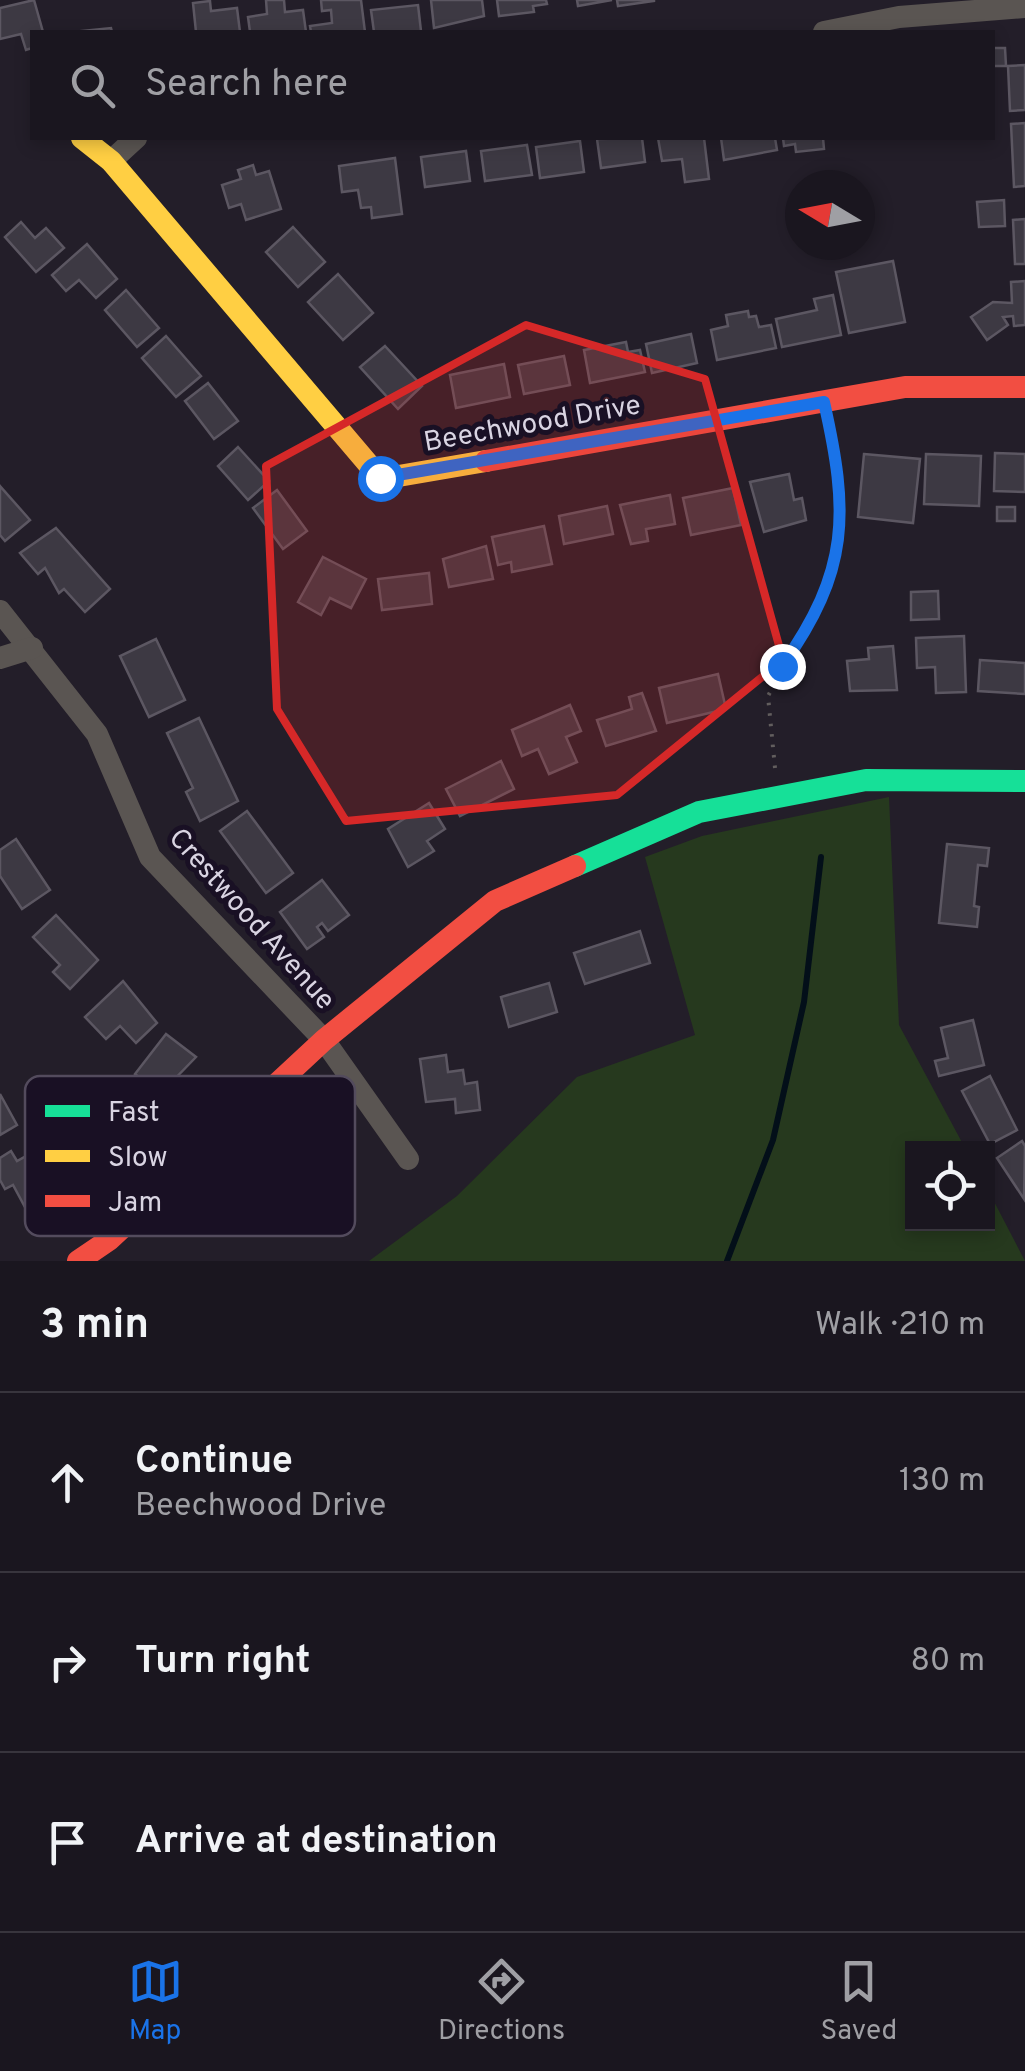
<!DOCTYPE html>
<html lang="en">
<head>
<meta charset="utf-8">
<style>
	body { margin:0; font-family:Overpass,sans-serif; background:#27232c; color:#f1f3f6 }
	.controls { position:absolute; right:30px; bottom:30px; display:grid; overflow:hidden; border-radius:0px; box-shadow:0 5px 15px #0003 }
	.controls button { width:90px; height:90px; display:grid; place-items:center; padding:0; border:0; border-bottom:2px solid #38353d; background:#1a161f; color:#f1f3f6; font:50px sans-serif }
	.compass { position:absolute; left:785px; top:170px; width:90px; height:90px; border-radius:50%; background:#1a161f; box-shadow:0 5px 15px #0003; rotate:280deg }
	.stop { position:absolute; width:30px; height:30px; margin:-22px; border:8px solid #1a73e8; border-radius:50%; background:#fff }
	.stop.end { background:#1a73e8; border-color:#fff; box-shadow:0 2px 10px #0008 }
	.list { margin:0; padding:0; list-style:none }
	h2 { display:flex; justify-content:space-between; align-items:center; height:130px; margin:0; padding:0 40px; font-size:42px }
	h2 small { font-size:32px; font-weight:400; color:#9f9fa4 }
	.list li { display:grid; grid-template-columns:65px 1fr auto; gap:30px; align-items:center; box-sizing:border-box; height:180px; padding:0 40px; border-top:2px solid #38353d }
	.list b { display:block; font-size:38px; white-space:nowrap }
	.list p { margin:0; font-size:32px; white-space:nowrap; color:#9f9fa4 }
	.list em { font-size:32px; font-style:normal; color:#9f9fa4 }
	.icon { flex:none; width:55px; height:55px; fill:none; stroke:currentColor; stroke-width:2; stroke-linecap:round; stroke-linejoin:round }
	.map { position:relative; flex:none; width:1025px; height:1261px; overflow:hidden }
	.search { position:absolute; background:#1a161f; box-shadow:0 5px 15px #0003; left:30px; right:30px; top:30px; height:110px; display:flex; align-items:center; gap:25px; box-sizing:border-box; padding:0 35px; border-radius:0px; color:#9f9fa4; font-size:38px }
	.sheet { height:670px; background:#1a161f }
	nav { display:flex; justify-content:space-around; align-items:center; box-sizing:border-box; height:140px; border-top:2px solid #38353d; background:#1a161f; font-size:28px; color:#9f9fa4 }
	nav a { display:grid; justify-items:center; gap:5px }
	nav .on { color:#1a73e8 }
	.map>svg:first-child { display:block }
</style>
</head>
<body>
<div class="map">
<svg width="1025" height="1261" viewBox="0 0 1025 1261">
	<rect width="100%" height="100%" fill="#231e29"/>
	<polygon fill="#26391e" points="889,797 899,1025 965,1148 912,1148 912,1224 988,1224 988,1190 1025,1261 369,1261 457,1196 577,1077 695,1035 645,857 702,836"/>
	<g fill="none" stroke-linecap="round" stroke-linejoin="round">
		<polyline stroke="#030f19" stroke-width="6" points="727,1261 773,1140 804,1002 821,857"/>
	</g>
	<g fill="#3d3943" stroke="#5c5762" stroke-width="2.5">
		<polygon points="34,0 43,32 32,32 32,48 26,50 21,34 0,39 0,8"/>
		<polygon points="266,0 284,0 285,12 303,10 306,32 250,32 248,17 267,14"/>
		<polygon points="321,0 361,0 365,32 311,32 310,26 332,23 331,10 322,11"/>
		<polygon points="431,0 482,0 484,16 434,28"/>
		<polygon points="497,0 546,0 547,4 533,6 534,12 499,16"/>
		<polygon points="577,0 612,0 578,6"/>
		<polygon points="617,0 654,0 654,1 618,6"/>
		<polygon points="210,1 211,11 237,8 240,32 196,32 193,3"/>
		<polygon points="418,5 421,31 374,32 371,10"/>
		<polygon points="111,28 112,32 72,32"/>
		<polygon points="992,48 1005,48 1006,66 992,66"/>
		<polygon points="1025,65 1025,110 1010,111 1008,66"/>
		<polygon points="1025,123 1025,186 1014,187 1011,124"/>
		<polygon points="642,138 645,162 601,168 597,139"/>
		<polygon points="658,138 704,138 709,179 685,182 682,159 662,161"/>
		<polygon points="721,138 775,138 777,150 724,160"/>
		<polygon points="783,138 823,138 824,149 796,152 795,144 784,146"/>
		<polygon points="580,141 584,172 540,178 536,147"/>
		<polygon points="527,145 532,175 485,181 481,151"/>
		<polygon points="466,151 470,181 425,187 421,157"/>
		<polygon points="395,158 402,214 372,218 371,207 361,208 358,190 342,192 339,166"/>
		<polygon points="253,165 256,175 269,171 281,209 246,220 241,204 229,208 222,185 241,179 238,170"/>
		<polygon points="1004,200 1005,226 979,227 977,202"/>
		<polygon points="1025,219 1025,264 1015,264 1013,220"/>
		<polygon points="21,222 35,238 46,228 64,248 36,272 5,237"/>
		<polygon points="293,227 325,262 298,287 266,252"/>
		<polygon points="87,244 117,279 96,298 79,280 66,291 52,275"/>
		<polygon points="893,261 905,322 849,333 836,272"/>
		<polygon points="338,274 373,313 343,340 308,302"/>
		<polygon points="1025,281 1025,325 1014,326 1013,316 1003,317 1008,325 987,340 971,317 993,302 1012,303 1011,282"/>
		<polygon points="126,290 159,328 137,347 105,310"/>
		<polygon points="833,295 841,335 782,347 776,319 817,310 814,299"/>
		<polygon points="748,311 749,317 756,316 759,327 771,325 776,348 717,360 711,330 728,326 726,315"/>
		<polygon points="691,334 697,363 652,373 646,344"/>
		<polygon points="166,336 201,376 176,397 142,358"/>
		<polygon points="626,342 628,352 640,350 645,372 590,383 584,350"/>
		<polygon points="385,346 422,386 398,409 360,367"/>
		<polygon points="564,356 570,385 524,394 518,365"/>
		<polygon points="504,364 510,397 456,408 450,375"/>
		<polygon points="208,383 238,421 214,439 185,401"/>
		<polygon points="238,447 269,481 248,500 218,466"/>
		<polygon points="995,453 1025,454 1025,492 994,491"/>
		<polygon points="864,454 920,459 913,523 858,517"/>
		<polygon points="926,454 981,456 979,506 924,504"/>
		<polygon points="789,474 794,500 802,498 806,520 764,532 750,482"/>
		<polygon points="0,486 30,520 5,541 0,535"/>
		<polygon points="733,488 741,525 691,535 683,498"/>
		<polygon points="277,490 307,531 283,549 253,508"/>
		<polygon points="670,495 675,524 646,529 648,541 631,544 620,505"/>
		<polygon points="607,506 613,534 564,544 559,516"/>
		<rect x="997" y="507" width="18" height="14"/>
		<polygon points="544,526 552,564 512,572 511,562 498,565 492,537"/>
		<polygon points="56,528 110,589 85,612 64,589 59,593 45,568 38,574 20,553"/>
		<polygon points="486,546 493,579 449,587 443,559"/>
		<polygon points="323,557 366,579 351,608 330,598 321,615 298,602"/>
		<polygon points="429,573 432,604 382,610 378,579"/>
		<polygon points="938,591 939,619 911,620 911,592"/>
		<polygon points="964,636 966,692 936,693 935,667 917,668 916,638"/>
		<polygon points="156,639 185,700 149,717 120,656"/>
		<polygon points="893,646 897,690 850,691 847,661 869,659 868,648"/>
		<polygon points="980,660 1025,663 1025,694 978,691"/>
		<polygon points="718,674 726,709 667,723 659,688"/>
		<polygon points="642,693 656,731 606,746 597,720 632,709 629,697"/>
		<polygon points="570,705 581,731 566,737 577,762 549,774 538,749 522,756 512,730"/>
		<polygon points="199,718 238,801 200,821 186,792 193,788 167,733"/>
		<polygon points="501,761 514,789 460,816 446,789"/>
		<polygon points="429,803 445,829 427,841 434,851 408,867 388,829"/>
		<polygon points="247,811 293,873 266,893 220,831"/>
		<polygon points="16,839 50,890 22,909 0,876 0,850"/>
		<polygon points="947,844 989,848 987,866 978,865 974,906 979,907 977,927 939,923"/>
		<polygon points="322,880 349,915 328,931 322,923 317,927 324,937 307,949 280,912"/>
		<polygon points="56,915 98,960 70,989 53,972 60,965 33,937"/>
		<polygon points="640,931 650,963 585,984 574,953"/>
		<polygon points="123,981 157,1023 136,1043 120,1026 106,1039 85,1017"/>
		<polygon points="549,983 557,1012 509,1027 501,997"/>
		<polygon points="973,1020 984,1065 939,1076 935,1061 948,1058 941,1028"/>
		<polygon points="166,1034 196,1057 160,1094 135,1074"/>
		<polygon points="446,1055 448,1072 463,1070 465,1084 477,1082 480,1110 456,1113 455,1099 426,1102 420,1059"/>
		<polygon points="990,1076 1017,1130 990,1144 962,1091"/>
		<polygon points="0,1094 17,1125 0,1135"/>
		<polygon points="1022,1141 1025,1146 1024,1199 997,1158"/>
		<polygon points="39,1149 61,1189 26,1209 13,1185 5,1189 0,1180 0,1158 11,1151 17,1161"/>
	</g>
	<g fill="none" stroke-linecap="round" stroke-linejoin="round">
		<polyline stroke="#625e5e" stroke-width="4" stroke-dasharray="2.5 8" stroke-linecap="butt" points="775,768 768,696 828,587 842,528 841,477 830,427"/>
		<g stroke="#5a5552" stroke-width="22">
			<polyline points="824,32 899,17 1025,7"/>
			<polyline points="111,161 136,138"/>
			<polyline points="0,611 97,734 150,857 324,1040 408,1159"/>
			<polyline points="0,658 32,648"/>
		</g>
		<polyline stroke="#16e098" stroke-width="22" points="575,866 699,812 866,780 1025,781"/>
		<polyline stroke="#ffcf43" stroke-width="22" points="82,138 111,161 381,479 486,461"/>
		<g stroke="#f24e42" stroke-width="22">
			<polyline points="486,461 905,387 1025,387"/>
			<polyline points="78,1261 109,1240 324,1040 495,901 575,866"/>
		</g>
	</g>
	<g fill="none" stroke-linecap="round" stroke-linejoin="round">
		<path stroke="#1a73e8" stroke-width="12" d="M380,478L824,402C849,513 850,570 782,666"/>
	</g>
	<path fill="#d62828" fill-opacity="0.2" stroke="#d62828" stroke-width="8" stroke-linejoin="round" d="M526,325L705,379L783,660L617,795L346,821L277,709L266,466Z"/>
	<g text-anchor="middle" stroke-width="10" stroke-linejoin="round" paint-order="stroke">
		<g font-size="28" fill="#d9d4e2" stroke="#191024">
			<text transform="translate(532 422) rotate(-10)" y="10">Beechwood Drive</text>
			<text transform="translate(253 918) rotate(48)" y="10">Crestwood Avenue</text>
		</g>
	</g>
	<rect x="25" y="1076" width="330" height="160" rx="15" fill="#191024" stroke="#534b5d" stroke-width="2.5"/>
	<rect x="45" y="1105" width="45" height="12" fill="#16e098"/>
	<rect x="45" y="1150" width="45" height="12" fill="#ffcf43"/>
	<rect x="45" y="1195" width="45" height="12" fill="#f24e42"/>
	<g font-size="28" fill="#d9d4e2">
		<text x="108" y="1121">Fast</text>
		<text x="108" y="1166">Slow</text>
		<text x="108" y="1211">Jam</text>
	</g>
</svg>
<div class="controls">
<button><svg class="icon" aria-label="locate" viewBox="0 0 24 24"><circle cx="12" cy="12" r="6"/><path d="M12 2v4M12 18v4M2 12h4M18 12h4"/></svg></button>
</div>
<svg class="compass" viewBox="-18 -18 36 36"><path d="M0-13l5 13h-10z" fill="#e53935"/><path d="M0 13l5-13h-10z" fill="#9f9fa4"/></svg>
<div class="stop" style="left:380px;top:478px"></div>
<div class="stop end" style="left:782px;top:666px"></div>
<div class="search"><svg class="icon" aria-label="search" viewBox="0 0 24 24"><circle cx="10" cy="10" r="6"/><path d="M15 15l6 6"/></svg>Search here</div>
</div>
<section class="sheet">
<h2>3 min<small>Walk · 210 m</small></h2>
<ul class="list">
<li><svg class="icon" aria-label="ahead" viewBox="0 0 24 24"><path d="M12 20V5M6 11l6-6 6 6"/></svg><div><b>Continue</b><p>Beechwood Drive</p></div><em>130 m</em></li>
<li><svg class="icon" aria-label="right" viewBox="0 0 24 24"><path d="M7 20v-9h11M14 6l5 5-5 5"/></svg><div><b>Turn right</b></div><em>80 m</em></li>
<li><svg class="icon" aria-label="arrive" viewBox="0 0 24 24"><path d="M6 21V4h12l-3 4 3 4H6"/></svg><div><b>Arrive at destination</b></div></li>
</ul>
</section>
<nav>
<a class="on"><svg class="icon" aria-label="map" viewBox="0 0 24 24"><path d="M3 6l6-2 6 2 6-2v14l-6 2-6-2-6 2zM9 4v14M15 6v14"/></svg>Map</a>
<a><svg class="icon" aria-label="directions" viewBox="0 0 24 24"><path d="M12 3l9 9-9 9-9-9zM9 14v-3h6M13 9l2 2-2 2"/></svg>Directions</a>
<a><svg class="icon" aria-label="saved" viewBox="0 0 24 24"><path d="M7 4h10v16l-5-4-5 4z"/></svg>Saved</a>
</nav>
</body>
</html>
